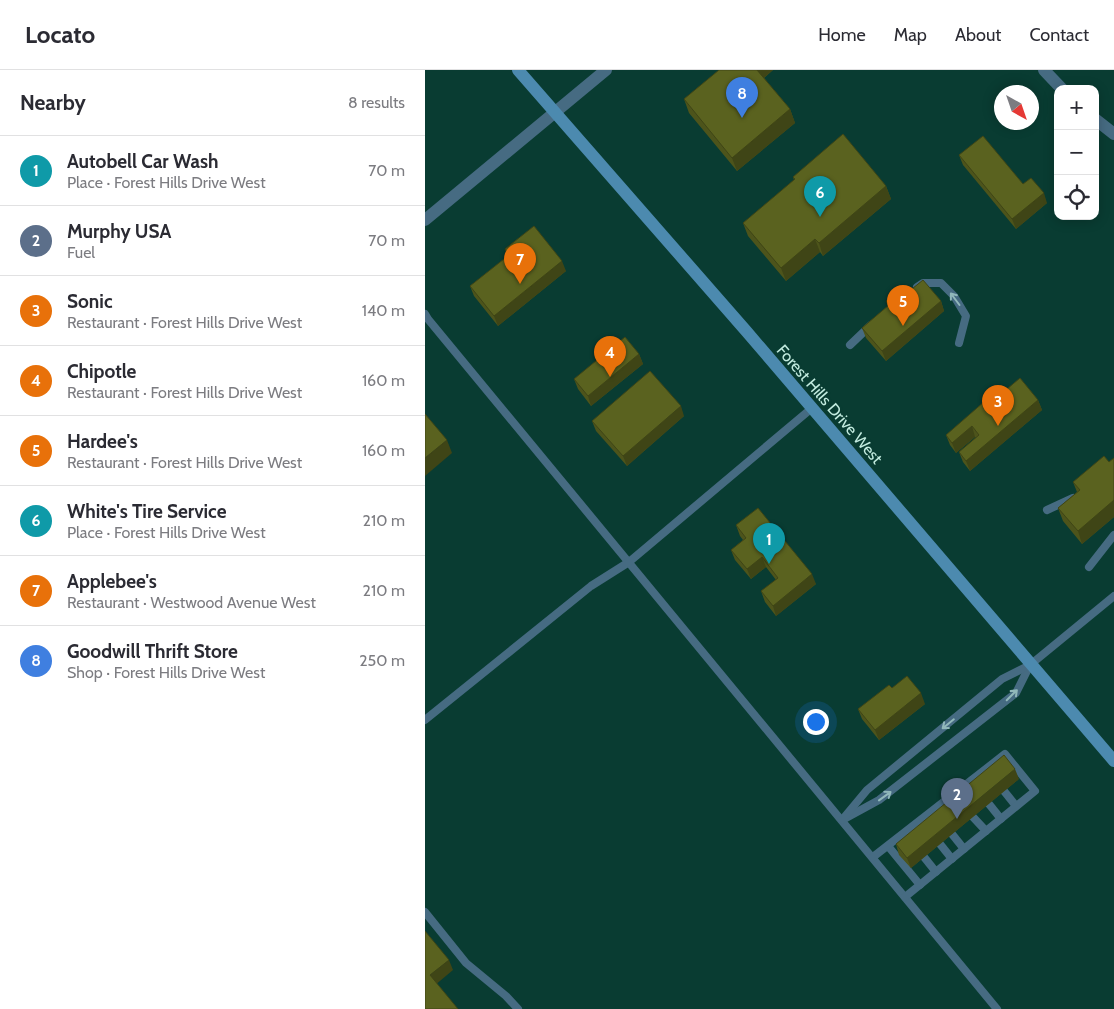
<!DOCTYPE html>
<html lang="en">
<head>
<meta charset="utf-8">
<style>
	body { margin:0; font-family:Cabin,sans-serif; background:#f2f2f3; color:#2b2b33 }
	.controls { position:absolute; right:15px; top:15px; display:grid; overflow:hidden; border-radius:10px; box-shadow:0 2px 12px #0003 }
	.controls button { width:45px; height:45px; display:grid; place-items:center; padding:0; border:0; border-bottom:1px solid #e1e1e2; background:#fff; color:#2b2b33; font:25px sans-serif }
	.compass { position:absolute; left:569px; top:15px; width:45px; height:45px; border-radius:50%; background:#fff; box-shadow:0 2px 12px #0003; rotate:140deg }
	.you { position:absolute; left:390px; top:651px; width:18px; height:18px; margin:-12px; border:4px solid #fff; border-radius:50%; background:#1a73e8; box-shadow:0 0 0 8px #1a73e833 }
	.badge { display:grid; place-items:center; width:32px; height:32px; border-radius:50%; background:#8a5870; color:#fff; font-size:16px; font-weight:700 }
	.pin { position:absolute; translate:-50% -41px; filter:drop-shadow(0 1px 2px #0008) }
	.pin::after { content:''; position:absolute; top:26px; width:18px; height:15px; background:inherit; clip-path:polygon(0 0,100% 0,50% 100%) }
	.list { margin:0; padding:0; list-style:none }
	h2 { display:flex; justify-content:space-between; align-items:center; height:65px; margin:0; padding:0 20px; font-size:21px }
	h2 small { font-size:16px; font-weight:400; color:#7c7c81 }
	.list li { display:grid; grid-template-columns:32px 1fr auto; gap:15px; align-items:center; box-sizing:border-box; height:70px; padding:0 20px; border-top:1px solid #e1e1e2 }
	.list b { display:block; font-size:19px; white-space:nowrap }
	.list p { margin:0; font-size:16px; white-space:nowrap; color:#7c7c81 }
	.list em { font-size:16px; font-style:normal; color:#7c7c81 }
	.icon { flex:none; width:28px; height:28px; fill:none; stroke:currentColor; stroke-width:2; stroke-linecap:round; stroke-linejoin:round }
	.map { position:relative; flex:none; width:689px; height:939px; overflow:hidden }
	header { display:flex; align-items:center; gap:30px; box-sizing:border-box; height:70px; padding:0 25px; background:#fff; border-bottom:1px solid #e1e1e2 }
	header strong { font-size:24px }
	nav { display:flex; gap:28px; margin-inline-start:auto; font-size:18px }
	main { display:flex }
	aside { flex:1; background:#fff }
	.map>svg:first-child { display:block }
</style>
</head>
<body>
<header>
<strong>Locato</strong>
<nav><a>Home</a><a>Map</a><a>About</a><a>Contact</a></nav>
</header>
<main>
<aside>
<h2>Nearby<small>8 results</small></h2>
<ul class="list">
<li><span class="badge" style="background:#0f9aa8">1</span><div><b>Autobell Car Wash</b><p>Place · Forest Hills Drive West</p></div><em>70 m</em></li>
<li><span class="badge" style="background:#5c6f8a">2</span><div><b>Murphy USA</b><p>Fuel</p></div><em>70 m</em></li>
<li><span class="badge" style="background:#e8710a">3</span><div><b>Sonic</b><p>Restaurant · Forest Hills Drive West</p></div><em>140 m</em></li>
<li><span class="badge" style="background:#e8710a">4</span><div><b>Chipotle</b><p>Restaurant · Forest Hills Drive West</p></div><em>160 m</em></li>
<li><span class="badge" style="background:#e8710a">5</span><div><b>Hardee's</b><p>Restaurant · Forest Hills Drive West</p></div><em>160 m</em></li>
<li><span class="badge" style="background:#0f9aa8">6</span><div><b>White's Tire Service</b><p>Place · Forest Hills Drive West</p></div><em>210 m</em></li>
<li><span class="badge" style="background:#e8710a">7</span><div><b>Applebee's</b><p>Restaurant · Westwood Avenue West</p></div><em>210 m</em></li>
<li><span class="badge" style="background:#3f7fe0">8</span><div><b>Goodwill Thrift Store</b><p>Shop · Forest Hills Drive West</p></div><em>250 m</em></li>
</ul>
</aside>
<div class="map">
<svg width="689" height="939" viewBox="0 0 689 939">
	<rect width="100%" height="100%" fill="#093c32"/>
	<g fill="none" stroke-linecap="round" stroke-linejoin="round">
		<g stroke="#466b82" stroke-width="8">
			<polyline points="492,217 498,213 516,213 529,226 541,246 534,273"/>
			<polyline points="0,244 3,249 572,939"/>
			<polyline points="425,275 446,255"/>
			<polyline points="622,440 648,428"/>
			<polyline points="664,497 689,465"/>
			<polyline points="0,650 166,516 204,492 387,338"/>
			<polyline points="579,721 591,736"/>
			<polyline points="564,734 576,749"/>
			<polyline points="548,747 561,761"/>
			<polyline points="421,748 454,730 591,623 605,595"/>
			<polyline points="417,750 442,720 577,609 605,595 689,526"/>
			<polyline points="527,764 539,779"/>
			<polyline points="515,774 527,789"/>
			<polyline points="463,776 495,815"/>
			<polyline points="448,787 580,684 610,721 480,827"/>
			<polyline points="499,787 511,802"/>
			<polyline points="0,842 41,893 81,926 93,939"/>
		</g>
		<g stroke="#466b82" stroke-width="12">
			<polyline points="619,0 637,19"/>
			<polyline points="670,49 689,64"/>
			<polyline points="0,150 181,0"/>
		</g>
		<polyline stroke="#4c8aaf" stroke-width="12" points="93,0 322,262 689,691"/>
	</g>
	<g fill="#4d541b">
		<polygon points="294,0 348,0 339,8 365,39 370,53 312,101 264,43 259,29"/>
		<polygon points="534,85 598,114 622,133 591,159 538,95"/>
		<polygon points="368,107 461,116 466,129 398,186 395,182 361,211 323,166 318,153 369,110"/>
		<polygon points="80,179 141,201 73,256 49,226 45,216 82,187"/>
		<polygon points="477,227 516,231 519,241 461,291 441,268 437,258 463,236 461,231"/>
		<polygon points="214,284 218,294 166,336 153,319 149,309"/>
		<polygon points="613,330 617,340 545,401 538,392 534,382 551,368 550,367 531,383 525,375 521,365 563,335"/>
		<polygon points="259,346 202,396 171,361 167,351"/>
		<polygon points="689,388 689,447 657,474 638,451 633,438 652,422 648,412 684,392"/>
		<polygon points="311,455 391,514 351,546 340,532 336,521 351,510 341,497 326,509 310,490 306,480 318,470 315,466"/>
		<polygon points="500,634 454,670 437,649 433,639"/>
		<polygon points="594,709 486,798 474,785 471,774"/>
	</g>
	<g fill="#3f4516">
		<polygon points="331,0 348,0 335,11"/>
		<polygon points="365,39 370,53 312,101 307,88"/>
		<polygon points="461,116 466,129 398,186 394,173"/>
		<polygon points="619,123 622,133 591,159 587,149"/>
		<polygon points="390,169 395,182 361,211 356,198"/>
		<polygon points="137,191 141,201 73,256 69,246"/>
		<polygon points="516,231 519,241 461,291 457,281"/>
		<polygon points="214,284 218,294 166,336 163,326"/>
		<polygon points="613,330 617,340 545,401 541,391"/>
		<polygon points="256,336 259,346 202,396 198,386"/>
		<polygon points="547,356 550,367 531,383 527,373"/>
		<polygon points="22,370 27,383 0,406 0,388"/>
		<polygon points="689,430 689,447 657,474 653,461"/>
		<polygon points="337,487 341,497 326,509 322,499"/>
		<polygon points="387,504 391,514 351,546 348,536"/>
		<polygon points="496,623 500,634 454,670 450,660"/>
		<polygon points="590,699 594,709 486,798 482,788"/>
		<polygon points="24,890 28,900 9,916 5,905"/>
	</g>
	<g fill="#5a621f" stroke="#3f4516">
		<polygon points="294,0 332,0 365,39 307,88 259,29"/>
		<polygon points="418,64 461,116 394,173 390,169 356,198 318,153 370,109 368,107"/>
		<polygon points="558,66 598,114 606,108 619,123 587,149 534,85"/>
		<polygon points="109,156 137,191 69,246 45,216 84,185 80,179"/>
		<polygon points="498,210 516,231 457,281 437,258 464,235 461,231 472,221 477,227"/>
		<polygon points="200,267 214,284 163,326 149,309"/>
		<polygon points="225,301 256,336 198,386 167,351"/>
		<polygon points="595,308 613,330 541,391 534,382 554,365 547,356 527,373 521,365 560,331 563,335"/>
		<polygon points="0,344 22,370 0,388"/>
		<polygon points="679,386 684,392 689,388 689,430 653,461 633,438 655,420 648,412"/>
		<polygon points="333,438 387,504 348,536 336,521 353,508 337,487 322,499 306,480 321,468 311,455"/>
		<polygon points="482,606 496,623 450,660 433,639 464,615 467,618"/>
		<polygon points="579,685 590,699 482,788 471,774"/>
		<polygon points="0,861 24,890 5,905 33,939 0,939"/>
	</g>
	<defs><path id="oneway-shaft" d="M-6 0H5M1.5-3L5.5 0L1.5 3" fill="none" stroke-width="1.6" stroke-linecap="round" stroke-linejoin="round" transform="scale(1.25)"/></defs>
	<g stroke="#91b8ba">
		<use href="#oneway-shaft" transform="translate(530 229) rotate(-127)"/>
		<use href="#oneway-shaft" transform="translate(587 625) rotate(-45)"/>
		<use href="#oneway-shaft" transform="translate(523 654) rotate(141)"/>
		<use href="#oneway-shaft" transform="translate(460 726) rotate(-36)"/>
	</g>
	<g text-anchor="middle" stroke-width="4.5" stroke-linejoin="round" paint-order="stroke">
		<g font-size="16" fill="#c3ece0" stroke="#093c32">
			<text transform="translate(405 334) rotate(49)" y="6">Forest Hills Drive West</text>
		</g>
	</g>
</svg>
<div class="controls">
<button>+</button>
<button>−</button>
<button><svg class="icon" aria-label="locate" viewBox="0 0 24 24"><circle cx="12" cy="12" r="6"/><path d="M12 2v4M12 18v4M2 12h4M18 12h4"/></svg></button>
</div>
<svg class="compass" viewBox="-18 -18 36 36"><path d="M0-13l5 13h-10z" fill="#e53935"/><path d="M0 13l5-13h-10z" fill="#7c7c81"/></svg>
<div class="you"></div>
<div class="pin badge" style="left:344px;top:494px;background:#0f9aa8">1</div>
<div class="pin badge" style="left:532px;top:749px;background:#5c6f8a">2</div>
<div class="pin badge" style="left:573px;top:356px;background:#e8710a">3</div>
<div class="pin badge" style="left:185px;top:307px;background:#e8710a">4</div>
<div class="pin badge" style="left:478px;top:256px;background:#e8710a">5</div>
<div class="pin badge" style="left:395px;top:147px;background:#0f9aa8">6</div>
<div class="pin badge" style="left:95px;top:214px;background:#e8710a">7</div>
<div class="pin badge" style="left:317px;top:48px;background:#3f7fe0">8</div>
</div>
</main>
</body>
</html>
